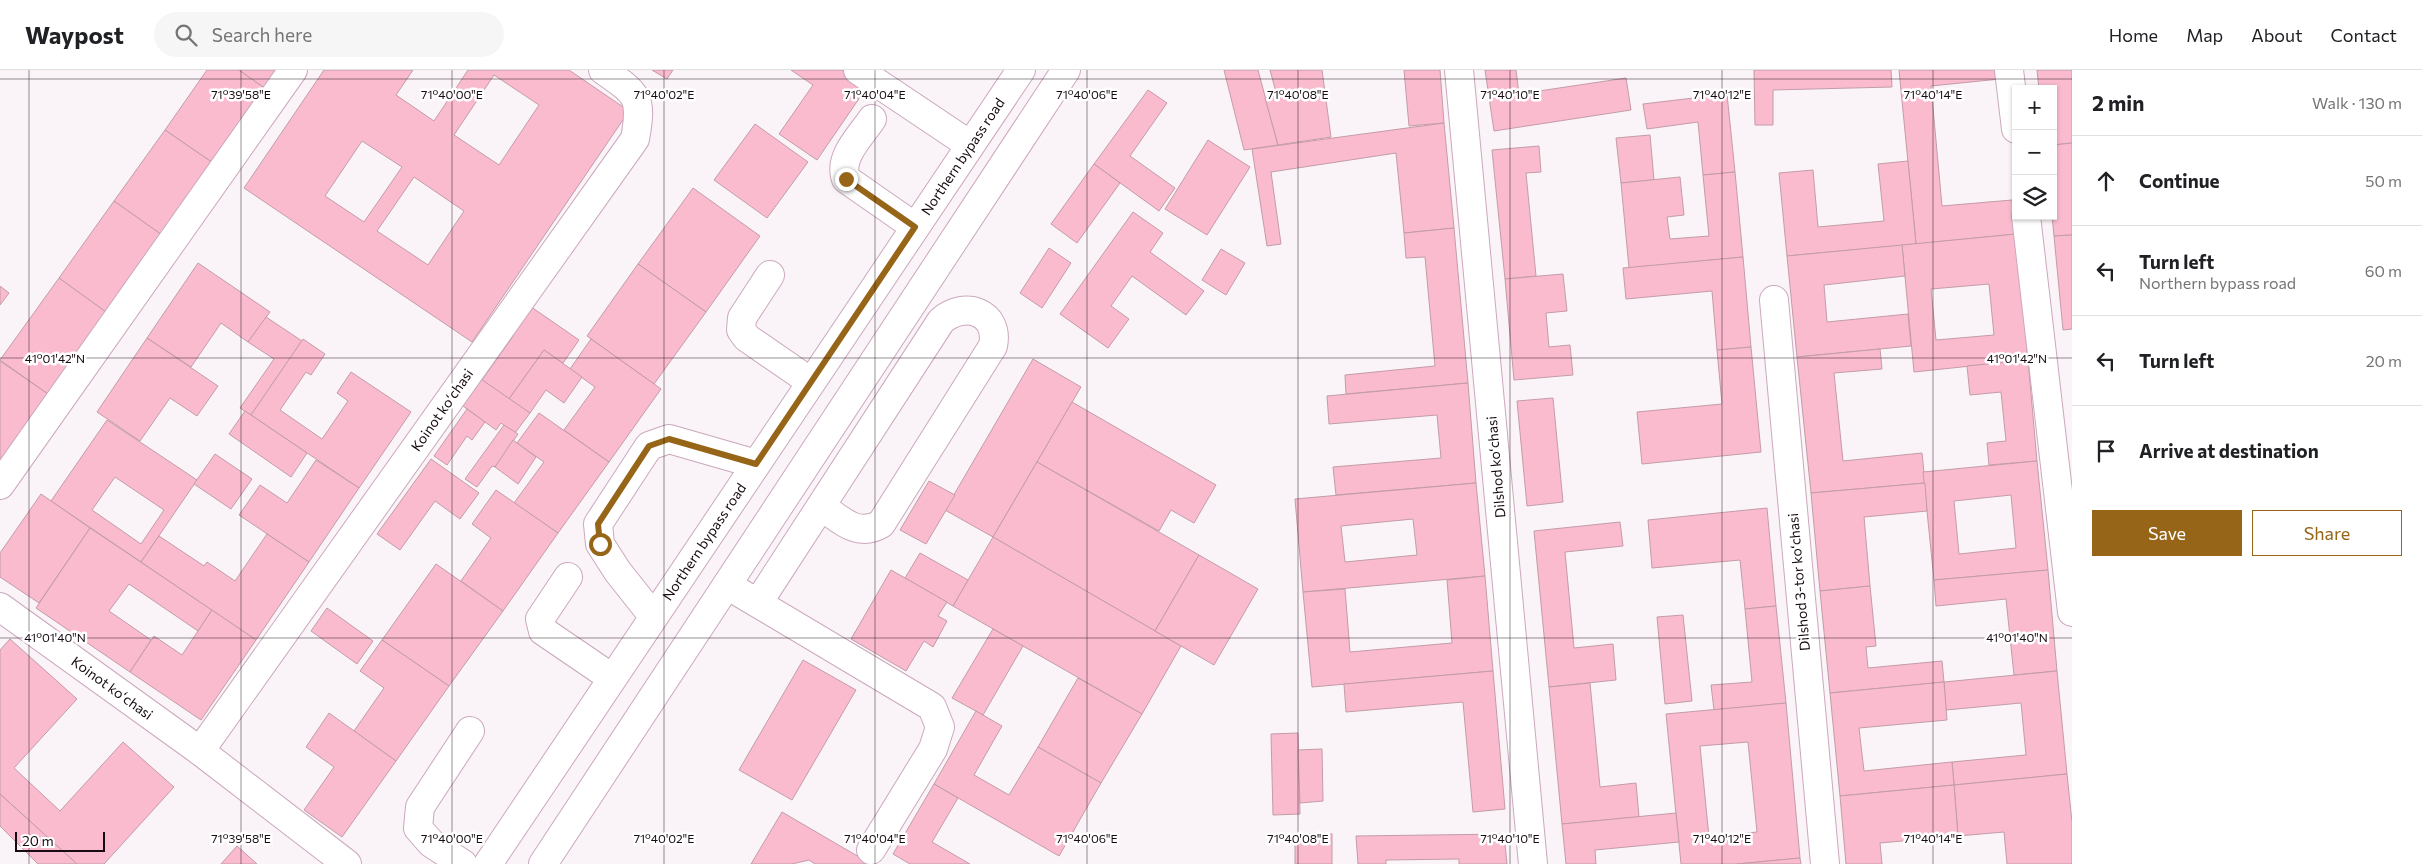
<!DOCTYPE html>
<html lang="en">
<head>
<meta charset="utf-8">
<style>
	body { margin:0; font-family:Commissioner,sans-serif; background:#f6f6f6; color:#202124 }
	.controls { position:absolute; right:15px; top:15px; display:grid; overflow:hidden; border-radius:0px; box-shadow:0 1px 4px #0004 }
	.controls button { width:45px; height:45px; display:grid; place-items:center; padding:0; border:0; border-bottom:1px solid #e0e0e0; background:#fff; color:#202124; font:25px sans-serif }
	.scale { position:absolute; left:15px; bottom:12px; width:90px; box-sizing:border-box; padding-left:5px; border:2px solid #170b13; border-top:0; font-size:14px; line-height:18px; white-space:nowrap; color:#170b13; -webkit-text-stroke:4px #fff; paint-order:stroke }
	.stop { position:absolute; width:15px; height:15px; margin:-11px; border:4px solid #976518; border-radius:50%; background:#fff }
	.stop.end { background:#976518; border-color:#fff; box-shadow:0 1px 5px #0008 }
	.list { margin:0; padding:0; list-style:none }
	h2 { display:flex; justify-content:space-between; align-items:center; height:65px; margin:0; padding:0 20px; font-size:21px }
	h2 small { font-size:16px; font-weight:400; color:#757577 }
	.list li { display:grid; grid-template-columns:32px 1fr auto; gap:15px; align-items:center; box-sizing:border-box; height:90px; padding:0 20px; border-top:1px solid #e0e0e0 }
	.list b { display:block; font-size:19px; white-space:nowrap }
	.list p { margin:0; font-size:16px; white-space:nowrap; color:#757577 }
	.list em { font-size:16px; font-style:normal; color:#757577 }
	.actions { display:flex; gap:10px; padding:15px 20px }
	.actions a { flex:1; padding:11px 0; border:1px solid #976518; border-radius:0px; text-align:center; font-size:18px; color:#976518 }
	.actions .main { background:#976518; color:#fff }
	.icon { flex:none; width:28px; height:28px; fill:none; stroke:currentColor; stroke-width:2; stroke-linecap:round; stroke-linejoin:round }
	.map { position:relative; flex:none; width:2072px; height:794px; overflow:hidden }
	header { display:flex; align-items:center; gap:30px; box-sizing:border-box; height:70px; padding:0 25px; background:#fff; border-bottom:1px solid #e0e0e0 }
	header strong { font-size:24px }
	nav { display:flex; gap:28px; margin-inline-start:auto; font-size:18px }
	.search { width:350px; height:45px; background:#f6f6f6; display:flex; align-items:center; gap:12px; box-sizing:border-box; padding:0 18px; border-radius:28px; color:#757577; font-size:19px }
	main { display:flex }
	aside { flex:1; background:#fff }
	.map>svg:first-child { display:block }
</style>
</head>
<body>
<header>
<strong>Waypost</strong>
<div class="search"><svg class="icon" aria-label="search" viewBox="0 0 24 24"><circle cx="10" cy="10" r="6"/><path d="M15 15l6 6"/></svg>Search here</div>
<nav><a>Home</a><a>Map</a><a>About</a><a>Contact</a></nav>
</header>
<main>
<div class="map">
<svg width="2072" height="794" viewBox="0 0 2072 794">
	<rect width="100%" height="100%" fill="#faf3f7"/>
	<g fill="#fabbcf" stroke="#c39ca8" fill-rule="evenodd">
		<polygon points="207,0 239,0 266,19 213,93 165,60"/>
		<polygon points="239,0 279,0 266,19"/>
		<path d="M324,0H413L396,25L434,51L468,0H569L629,41L472,272L244,118ZM494,5L539,35L499,95L454,65ZM362,71L402,97L364,152L325,126ZM414,107L464,141L428,195L377,161Z"/>
		<polygon points="652,0 673,0 667,9"/>
		<polygon points="791,0 842,0 867,17 817,90 779,64 813,15"/>
		<polygon points="1224,0 1258,0 1278,75 1244,80"/>
		<polygon points="1270,0 1322,0 1331,67 1278,75 1265,28 1277,26"/>
		<polygon points="1404,0 1440,0 1444,53 1409,56"/>
		<polygon points="1485,0 1516,0 1519,24 1626,8 1631,40 1494,61"/>
		<polygon points="1754,0 1891,0 1892,17 1773,20 1773,55 1755,55"/>
		<polygon points="1899,0 1999,0 2000,9 1931,16 1942,136 2012,130 2016,164 1916,174"/>
		<polygon points="2037,0 2072,0 2072,73 2053,75 2053,19 2039,19"/>
		<polygon points="1148,20 1167,33 1130,86 1175,118 1159,141 1094,94"/>
		<polygon points="1727,24 1735,102 1703,105 1698,52 1647,59 1643,34"/>
		<polygon points="1444,53 1454,158 1404,163 1396,83 1271,102 1281,174 1267,176 1252,79"/>
		<polygon points="755,54 808,92 767,148 714,110"/>
		<polygon points="165,60 213,93 162,165 114,131"/>
		<polygon points="1650,65 1654,110 1621,113 1616,68"/>
		<polygon points="1208,70 1250,97 1207,165 1165,139"/>
		<polygon points="2072,73 2072,165 2054,166 2052,146 2053,75"/>
		<polygon points="1539,76 1541,102 1526,103 1536,206 1505,209 1492,80"/>
		<polygon points="1908,91 1916,174 1787,186 1779,103 1813,100 1818,157 1884,151 1878,94"/>
		<polygon points="1094,94 1120,113 1077,173 1051,154"/>
		<polygon points="1735,102 1743,187 1629,198 1621,113 1680,107 1684,145 1667,147 1670,169 1709,166 1703,105"/>
		<polygon points="693,118 760,166 706,242 638,194"/>
		<polygon points="114,131 162,165 106,242 59,208"/>
		<polygon points="1133,142 1163,163 1150,182 1204,221 1186,245 1132,206 1111,236 1129,249 1108,278 1060,244"/>
		<polygon points="1454,158 1468,313 1346,324 1345,305 1435,296 1425,187 1406,188 1404,163"/>
		<path d="M2016,164L2028,290L1914,302L1902,175ZM1989,214L1994,265L1936,270L1931,219Z"/>
		<polygon points="2072,165 2072,259 2063,260 2054,166"/>
		<polygon points="1902,175 1905,206 1824,215 1827,252 1908,244 1911,276 1797,287 1787,186"/>
		<polygon points="1049,178 1071,193 1042,238 1020,223"/>
		<polygon points="1221,179 1245,193 1226,225 1202,210"/>
		<polygon points="1743,187 1751,277 1717,280 1712,221 1626,229 1623,198"/>
		<polygon points="198,193 270,242 248,272 221,253 191,297 147,268"/>
		<polygon points="638,194 706,242 654,314 587,266"/>
		<polygon points="1563,204 1567,241 1546,243 1549,277 1570,275 1573,305 1514,310 1505,209"/>
		<polygon points="59,208 106,242 48,324 0,290"/>
		<polygon points="0,216 9,223 0,235"/>
		<polygon points="527,234 579,270 563,293 544,280 509,329 482,310 514,265 507,261"/>
		<polygon points="266,247 302,271 251,345 240,338 274,289 248,272"/>
		<polygon points="147,268 218,316 197,346 170,328 140,371 97,342"/>
		<polygon points="303,269 325,284 311,305 306,302 280,340 322,369 348,331 337,323 351,302 411,342 359,418 251,345"/>
		<polygon points="591,269 661,319 609,392 564,360 595,317 570,299"/>
		<polygon points="1751,277 1761,382 1642,394 1637,342 1722,334 1717,280"/>
		<polygon points="1880,279 1882,299 1834,303 1843,391 1922,383 1925,413 1811,423 1797,287"/>
		<polygon points="544,280 582,307 564,333 546,320 530,343 509,329"/>
		<polygon points="1033,289 1081,317 993,467 945,440"/>
		<polygon points="2028,290 2037,391 1989,395 1987,373 2006,371 2001,322 1970,325 1967,296"/>
		<polygon points="0,291 48,324 0,391"/>
		<polygon points="478,307 530,343 515,363 501,353 496,360 459,333"/>
		<polygon points="1468,313 1476,413 1336,425 1333,397 1441,388 1437,345 1329,354 1327,326"/>
		<polygon points="1553,328 1563,432 1527,436 1517,331"/>
		<polygon points="1072,332 1216,415 1194,453 1171,440 1159,461 1037,392"/>
		<polygon points="467,339 485,352 472,370 467,366 447,395 434,386"/>
		<polygon points="245,341 307,383 291,407 229,364"/>
		<polygon points="539,343 609,392 558,463 514,433 544,392 517,373"/>
		<path d="M107,350L197,410L141,492L51,431ZM115,407L164,440L141,474L92,440Z"/>
		<polygon points="504,355 518,364 495,397 492,396 477,417 465,409"/>
		<polygon points="513,370 536,387 518,414 495,397"/>
		<polygon points="215,384 252,409 231,439 194,414"/>
		<polygon points="431,389 479,423 460,449 435,431 400,480 377,464"/>
		<polygon points="316,390 359,418 309,492 239,445 260,415 287,433"/>
		<path d="M2037,391L2048,500L1934,510L1923,402ZM2011,425L2016,478L1959,484L1954,431Z"/>
		<polygon points="1037,392 1199,485 1155,561 993,467"/>
		<polygon points="929,411 955,425 926,474 900,460"/>
		<path d="M1476,413L1485,506L1303,522L1295,429ZM1413,449L1417,485L1345,492L1341,456Z"/>
		<polygon points="1925,413 1927,441 1864,447 1870,516 1820,521 1811,423"/>
		<polygon points="496,420 558,463 503,541 461,511 491,468 472,454"/>
		<polygon points="41,424 90,458 39,533 0,507 0,483"/>
		<polygon points="1767,438 1776,536 1745,539 1740,490 1652,498 1648,450"/>
		<polygon points="1620,452 1623,476 1565,482 1574,578 1613,574 1616,610 1549,617 1534,461"/>
		<polygon points="90,458 212,540 198,561 129,514 109,541 151,570 130,602 36,538"/>
		<polygon points="267,464 309,492 256,570 141,492 159,466 204,496 207,492 235,511"/>
		<polygon points="993,467 1181,576 1142,644 953,536"/>
		<polygon points="920,483 968,510 953,536 905,508"/>
		<polygon points="1199,485 1258,519 1214,595 1155,561"/>
		<polygon points="436,494 503,541 449,616 382,570"/>
		<polygon points="891,500 947,532 938,546 947,551 933,577 924,571 906,601 851,569"/>
		<polygon points="2048,500 2057,601 2014,605 2006,529 1936,536 1934,510"/>
		<polygon points="1485,506 1493,601 1312,617 1303,522 1345,519 1350,582 1452,573 1447,510"/>
		<polygon points="1870,516 1876,576 1866,577 1868,598 1942,591 1944,612 1830,623 1820,521"/>
		<polygon points="1776,536 1786,633 1714,640 1711,615 1752,612 1745,539"/>
		<polygon points="327,538 373,571 357,594 311,561"/>
		<polygon points="212,540 256,570 201,650 130,602 154,566 182,585"/>
		<polygon points="1683,545 1692,631 1665,634 1657,547"/>
		<polygon points="993,559 1023,576 983,645 952,628"/>
		<polygon points="10,569 77,629 14,698 60,741 123,672 174,717 104,794 77,794 0,724 0,580"/>
		<polygon points="382,570 449,616 396,691 354,661 384,618 360,601"/>
		<polygon points="803,590 856,620 792,730 739,700"/>
		<polygon points="1493,601 1505,739 1473,742 1463,632 1346,642 1344,614"/>
		<polygon points="2057,601 2067,704 1954,715 1952,692 2026,685 2021,633 1946,640 1944,612"/>
		<polygon points="1078,608 1142,644 1101,713 1038,677"/>
		<polygon points="1944,612 1947,650 1859,658 1864,701 1952,692 1954,715 1840,726 1830,623"/>
		<polygon points="1590,613 1600,717 1636,713 1639,747 1562,754 1549,617"/>
		<path d="M1786,633L1800,788L1737,794H1681L1666,644ZM1748,672L1757,762L1709,767L1700,676Z"/>
		<polygon points="976,641 1002,656 974,705 1009,725 1038,677 1101,713 1059,786 934,714"/>
		<polygon points="329,643 396,691 342,767 304,740 334,697 306,677"/>
		<polygon points="1298,663 1300,744 1273,745 1271,664"/>
		<polygon points="1322,679 1323,731 1300,733 1298,680"/>
		<polygon points="2067,704 2072,752 2072,794 2007,794 2004,762 1958,766 1954,715"/>
		<polygon points="934,714 958,728 932,772 970,794 910,794 893,784"/>
		<polygon points="1954,715 1958,766 1880,773 1882,794 1846,794 1840,726"/>
		<polygon points="0,724 77,794 38,794 0,756"/>
		<polygon points="782,742 871,794 815,794 809,790 792,794 751,794"/>
		<polygon points="1676,743 1679,772 1595,780 1596,794 1566,794 1562,754"/>
		<rect x="1295" y="764" width="37" height="30"/>
		<polygon points="1504,764 1507,794 1459,794 1459,789 1386,790 1386,794 1358,794 1356,766"/>
		<polygon points="237,776 257,794 221,794"/>
		<polygon points="1800,788 1801,794 1737,794"/>
	</g>
	<g fill="none" stroke-linecap="round" stroke-linejoin="round">
		<g stroke="#cba8be" stroke-width="30">
			<g id="minor">
				<polyline points="858,0 970,75"/>
				<polyline points="1459,0 1533,794"/>
				<polyline points="2009,0 2016,59"/>
				<path d="M872,49C860,67 838,87 846,109L915,157"/>
				<polyline points="2026,146 2072,542"/>
				<polyline points="770,205 742,248 741,260 747,268 811,312"/>
				<polyline points="1774,230 1825,794"/>
				<polyline points="0,415 293,0"/>
				<polyline points="568,507 540,549 543,561 612,608"/>
				<polyline points="727,515 932,637 940,657 933,679 871,780"/>
				<path d="M758,533L941,251C964,230 1000,242 993,276L881,454C857,468 840,449 821,436"/>
				<polyline points="0,537 200,681 347,794"/>
				<polyline points="653,546 618,502 600,474 598,454 649,376 669,369 756,394"/>
				<path d="M200,681L635,69C643,26 637,24 603,0"/>
				<polyline points="463,794 431,773 418,758 420,737 470,661"/>
			</g>
		</g>
		<g stroke="#cba8be" stroke-width="30">
			<g id="major">
				<path id="s1" d="M488,794L1021,0"/>
				<polyline points="543,794 1066,0"/>
			</g>
		</g>
		<use href="#minor" stroke="#fff" stroke-width="28"/>
		<use href="#major" stroke="#fff" stroke-width="28"/>
	</g>
	<g fill="none" stroke-linecap="round" stroke-linejoin="round">
		<polyline stroke="#976518" stroke-width="6" points="600,474 598,454 649,376 669,369 756,394 915,157 846,109"/>
	</g>
	<path fill="none" stroke="#170b13" stroke-width="1" stroke-opacity="0.45" d="M29,0V794M241,0V794M452,0V794M664,0V794M875,0V794M1087,0V794M1298,0V794M1510,0V794M1722,0V794M1933,0V794M0,9H2072M0,288H2072M0,568H2072"/>
	<g text-anchor="middle" stroke-width="5" stroke-linejoin="round" paint-order="stroke">
		<g font-size="14" fill="#170b13" stroke="#fff">
			<text dy="5" stroke="none"><textPath href="#s1" startOffset="852">Northern bypass road</textPath></text>
			<text transform="translate(442 340) rotate(-55)" y="5">Koinot koʻchasi</text>
			<text transform="translate(1496 397) rotate(-95)" y="5">Dilshod koʻchasi</text>
			<text dy="5" stroke="none"><textPath href="#s1" startOffset="388">Northern bypass road</textPath></text>
			<text transform="translate(1799 512) rotate(-95)" y="5">Dilshod 3-tor koʻchasi</text>
			<text transform="translate(112 618) rotate(36)" y="5">Koinot koʻchasi</text>
		</g>
	</g>
	<g font-size="12" text-anchor="middle" fill="#170b13" stroke="#fff" stroke-width="5" stroke-linejoin="round" paint-order="stroke">
		<text x="241" y="29">71°39'58"E</text>
		<text x="452" y="29">71°40'00"E</text>
		<text x="664" y="29">71°40'02"E</text>
		<text x="875" y="29">71°40'04"E</text>
		<text x="1087" y="29">71°40'06"E</text>
		<text x="1298" y="29">71°40'08"E</text>
		<text x="1510" y="29">71°40'10"E</text>
		<text x="1722" y="29">71°40'12"E</text>
		<text x="1933" y="29">71°40'14"E</text>
		<text x="55" y="293">41°01'42"N</text>
		<text x="2017" y="293">41°01'42"N</text>
		<text x="55" y="572">41°01'40"N</text>
		<text x="2017" y="572">41°01'40"N</text>
		<text x="241" y="773">71°39'58"E</text>
		<text x="452" y="773">71°40'00"E</text>
		<text x="664" y="773">71°40'02"E</text>
		<text x="875" y="773">71°40'04"E</text>
		<text x="1087" y="773">71°40'06"E</text>
		<text x="1298" y="773">71°40'08"E</text>
		<text x="1510" y="773">71°40'10"E</text>
		<text x="1722" y="773">71°40'12"E</text>
		<text x="1933" y="773">71°40'14"E</text>
	</g>
</svg>
<div class="controls">
<button>+</button>
<button>−</button>
<button><svg class="icon" aria-label="layers" viewBox="0 0 24 24"><path d="M12 4l9 5-9 5-9-5zM3 14l9 5 9-5"/></svg></button>
</div>
<div class="scale">20 m</div>
<div class="stop" style="left:600px;top:474px"></div>
<div class="stop end" style="left:846px;top:109px"></div>
</div>
<aside>
<h2>2 min<small>Walk · 130 m</small></h2>
<ul class="list">
<li><svg class="icon" aria-label="ahead" viewBox="0 0 24 24"><path d="M12 20V5M6 11l6-6 6 6"/></svg><div><b>Continue</b></div><em>50 m</em></li>
<li><svg class="icon" aria-label="left" viewBox="0 0 24 24"><path d="M17 20v-9H6M10 6l-5 5 5 5"/></svg><div><b>Turn left</b><p>Northern bypass road</p></div><em>60 m</em></li>
<li><svg class="icon" aria-label="left" viewBox="0 0 24 24"><path d="M17 20v-9H6M10 6l-5 5 5 5"/></svg><div><b>Turn left</b></div><em>20 m</em></li>
<li><svg class="icon" aria-label="arrive" viewBox="0 0 24 24"><path d="M6 21V4h12l-3 4 3 4H6"/></svg><div><b>Arrive at destination</b></div></li>
</ul>
<div class="actions"><a class="main">Save</a><a>Share</a></div>
</aside>
</main>
</body>
</html>
